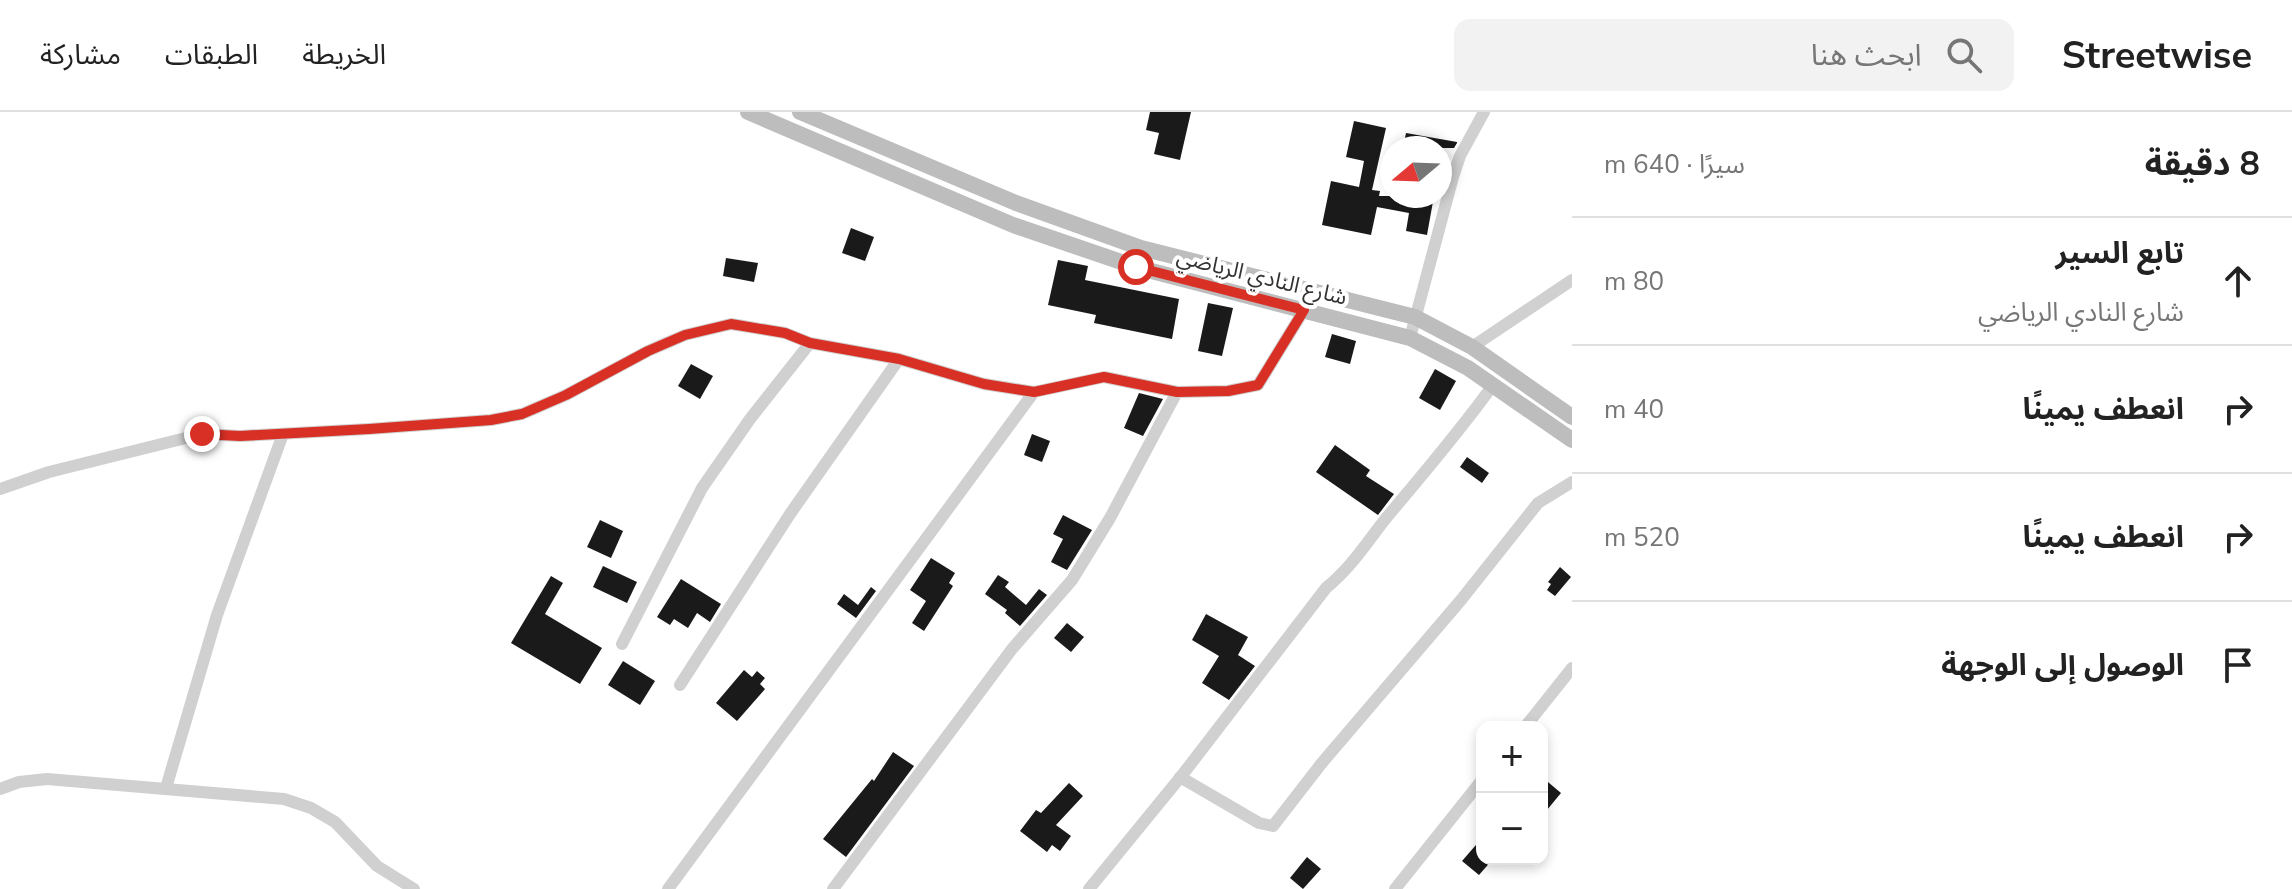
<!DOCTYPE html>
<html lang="ar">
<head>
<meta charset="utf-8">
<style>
	body { margin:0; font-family:"Nunito Sans","Noto Sans Arabic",sans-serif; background:#f2f2f2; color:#222; direction:rtl }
	.controls { position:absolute; right:24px; bottom:24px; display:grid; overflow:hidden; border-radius:16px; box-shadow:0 4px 12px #0003 }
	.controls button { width:72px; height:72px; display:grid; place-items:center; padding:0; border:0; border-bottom:2px solid #e0e0e0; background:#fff; color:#222; font:40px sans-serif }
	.compass { position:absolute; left:1380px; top:24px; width:72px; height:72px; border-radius:50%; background:#fff; box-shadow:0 4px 12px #0003; rotate:251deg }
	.stop { position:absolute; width:24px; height:24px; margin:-18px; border:6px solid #d93025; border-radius:50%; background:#fff }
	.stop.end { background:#d93025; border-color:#fff; box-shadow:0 2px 8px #0008 }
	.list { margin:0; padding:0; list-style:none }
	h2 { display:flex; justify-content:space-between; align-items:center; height:104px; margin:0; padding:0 32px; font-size:34px }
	h2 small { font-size:26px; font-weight:400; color:#767676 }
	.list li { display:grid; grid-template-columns:52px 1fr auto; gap:24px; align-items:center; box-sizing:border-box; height:128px; padding:0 32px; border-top:2px solid #e0e0e0 }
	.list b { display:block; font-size:30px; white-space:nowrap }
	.list p { margin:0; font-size:26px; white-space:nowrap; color:#767676 }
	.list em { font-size:26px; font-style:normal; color:#767676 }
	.icon { flex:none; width:44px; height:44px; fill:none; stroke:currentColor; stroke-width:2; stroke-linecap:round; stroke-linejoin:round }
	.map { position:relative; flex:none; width:1572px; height:777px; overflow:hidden; direction:ltr }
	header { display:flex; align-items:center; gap:48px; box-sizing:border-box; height:112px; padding:0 40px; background:#fff; border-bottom:2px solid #e0e0e0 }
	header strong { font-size:38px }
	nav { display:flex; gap:44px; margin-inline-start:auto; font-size:28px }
	.search { width:560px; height:72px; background:#f2f2f2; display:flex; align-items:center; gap:20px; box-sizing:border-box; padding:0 28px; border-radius:16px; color:#767676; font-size:30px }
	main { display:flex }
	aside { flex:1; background:#fff }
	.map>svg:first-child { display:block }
</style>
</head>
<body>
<header>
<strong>Streetwise</strong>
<div class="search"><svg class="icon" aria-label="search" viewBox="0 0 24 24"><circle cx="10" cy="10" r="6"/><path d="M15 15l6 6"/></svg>ابحث هنا</div>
<nav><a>الخريطة</a><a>الطبقات</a><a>مشاركة</a></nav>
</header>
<main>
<aside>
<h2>8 دقيقة<small>سيرًا · 640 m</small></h2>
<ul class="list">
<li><svg class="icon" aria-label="ahead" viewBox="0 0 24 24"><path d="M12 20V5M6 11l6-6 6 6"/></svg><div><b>تابع السير</b><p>شارع النادي الرياضي</p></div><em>80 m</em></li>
<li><svg class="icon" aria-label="right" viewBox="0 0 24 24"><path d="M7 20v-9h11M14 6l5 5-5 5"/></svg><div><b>انعطف يمينًا</b></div><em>40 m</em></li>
<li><svg class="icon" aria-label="right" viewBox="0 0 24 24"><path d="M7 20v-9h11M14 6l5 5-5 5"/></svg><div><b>انعطف يمينًا</b></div><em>520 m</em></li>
<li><svg class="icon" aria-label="arrive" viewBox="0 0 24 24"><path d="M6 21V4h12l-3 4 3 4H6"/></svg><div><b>الوصول إلى الوجهة</b></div></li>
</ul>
</aside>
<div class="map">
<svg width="1572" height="777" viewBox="0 0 1572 777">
	<rect width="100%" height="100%" fill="#fff"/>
	<g fill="#1a1a1a">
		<polygon points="1150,0 1191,0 1180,48 1154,42 1159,21 1146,18"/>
		<polygon points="1354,9 1386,16 1372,78 1380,79 1379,84 1434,84 1427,123 1406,119 1409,101 1377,95 1371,123 1322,113 1331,69 1359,75 1364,49 1346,45"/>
		<polygon points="1406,21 1457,30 1457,31 1454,36 1403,36"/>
		<polygon points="851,116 874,125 865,149 842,141"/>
		<polygon points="726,146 758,151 754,170 723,164"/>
		<polygon points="1058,148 1088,154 1085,168 1179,187 1172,227 1094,211 1096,203 1048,193"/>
		<polygon points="1208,191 1233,196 1222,244 1198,239"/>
		<polygon points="1332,222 1356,229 1350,252 1325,245"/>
		<polygon points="691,252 713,264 700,287 678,274"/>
		<polygon points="1435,257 1456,269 1440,298 1419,286"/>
		<polygon points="1139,281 1163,287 1143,324 1124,316"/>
		<polygon points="1032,322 1050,329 1042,350 1024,343"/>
		<polygon points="1335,333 1370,358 1366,364 1394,382 1378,403 1316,360"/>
		<polygon points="1467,345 1489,361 1482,371 1460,355"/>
		<polygon points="1063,403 1092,418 1067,458 1051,450 1063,427 1053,422"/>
		<polygon points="600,408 623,419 611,446 587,435"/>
		<polygon points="931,446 955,461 949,471 953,474 924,519 912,511 926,489 910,478"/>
		<polygon points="603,454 637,470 627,491 593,475"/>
		<polygon points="1560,455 1571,465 1555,484 1547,478 1551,472 1548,470"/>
		<polygon points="998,463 1009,470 1005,475 1026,493 1039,477 1047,483 1020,514 1005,501 1007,498 985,482"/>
		<polygon points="551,464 563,471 545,502 602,536 580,572 511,531"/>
		<polygon points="681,467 721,492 710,510 697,501 688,516 674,507 670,513 657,505"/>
		<polygon points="871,475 876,479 856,506 837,492 844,482 858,493"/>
		<polygon points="1206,502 1248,525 1238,543 1255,554 1229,588 1202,571 1219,544 1192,528"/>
		<polygon points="1067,511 1084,525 1071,540 1054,526"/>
		<polygon points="623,549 655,569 640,593 608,573"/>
		<polygon points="744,558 752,565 757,559 765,566 760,572 765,577 737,609 716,591"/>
		<polygon points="893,640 914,654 846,745 823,727 872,667 874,669"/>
		<polygon points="1542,665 1561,681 1542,704"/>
		<polygon points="1069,671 1083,684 1056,713 1071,724 1060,739 1052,733 1047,740 1020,719 1036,698 1041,701"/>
		<polygon points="1482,726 1482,747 1493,747 1479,763 1462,749"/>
		<polygon points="1307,745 1321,757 1303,777 1290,766"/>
	</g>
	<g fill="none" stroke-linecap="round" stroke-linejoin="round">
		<g stroke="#d0d0d0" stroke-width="12">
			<polyline points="1410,226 1453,65 1460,44 1484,0"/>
			<polyline points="1472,235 1572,168"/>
			<polyline points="0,377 49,360 202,322 240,324 369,317 491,308 522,302 566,283 648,239 685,223 731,212 785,221 810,231 899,247 984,272 1034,280"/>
			<polyline points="622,532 702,376 750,307 810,231"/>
			<polyline points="680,573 790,402 899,247"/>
			<polyline points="1525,615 1572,556"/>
			<polyline points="1180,665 1259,711 1273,714 1321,652 1461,488 1538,391 1572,370"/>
			<polyline points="166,676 217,503 283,322"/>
			<polyline points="0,677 19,670 47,667 284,687 311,696 335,710 377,754 414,777"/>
			<polyline points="668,777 1034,280 1104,265 1177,280 1228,279 1258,273 1304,198"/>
			<polyline points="833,777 1012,537 1072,468 1110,406 1177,280"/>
			<path d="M1089,777L1183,662L1326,476C1351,456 1367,430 1387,405C1423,362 1460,319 1493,273"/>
			<polyline points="1395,777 1482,668"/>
		</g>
		<g stroke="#bdbdbd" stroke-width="16">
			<polyline points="748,0 1013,113 1136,155 1410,226 1468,256 1572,328"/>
			<polyline points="800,0 1016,91 1141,136 1415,205 1472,235 1572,305"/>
		</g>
	</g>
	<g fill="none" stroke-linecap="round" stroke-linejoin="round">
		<polyline stroke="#d93025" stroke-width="10" points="202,322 240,324 369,317 491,308 522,302 566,283 648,239 685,223 731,212 785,221 810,231 899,247 984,272 1034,280 1104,265 1177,280 1228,279 1258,273 1304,198 1136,155"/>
	</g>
	<g text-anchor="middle" stroke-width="8" stroke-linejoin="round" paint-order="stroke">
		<g font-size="22" fill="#333" stroke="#fff">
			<text transform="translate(1262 164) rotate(14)" y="8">شارع النادي الرياضي</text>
		</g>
	</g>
</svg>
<div class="controls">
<button>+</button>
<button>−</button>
</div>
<svg class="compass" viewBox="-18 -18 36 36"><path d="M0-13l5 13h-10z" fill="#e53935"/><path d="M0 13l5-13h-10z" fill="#767676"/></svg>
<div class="stop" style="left:1136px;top:155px"></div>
<div class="stop end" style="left:202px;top:322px"></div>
</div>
</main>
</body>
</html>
